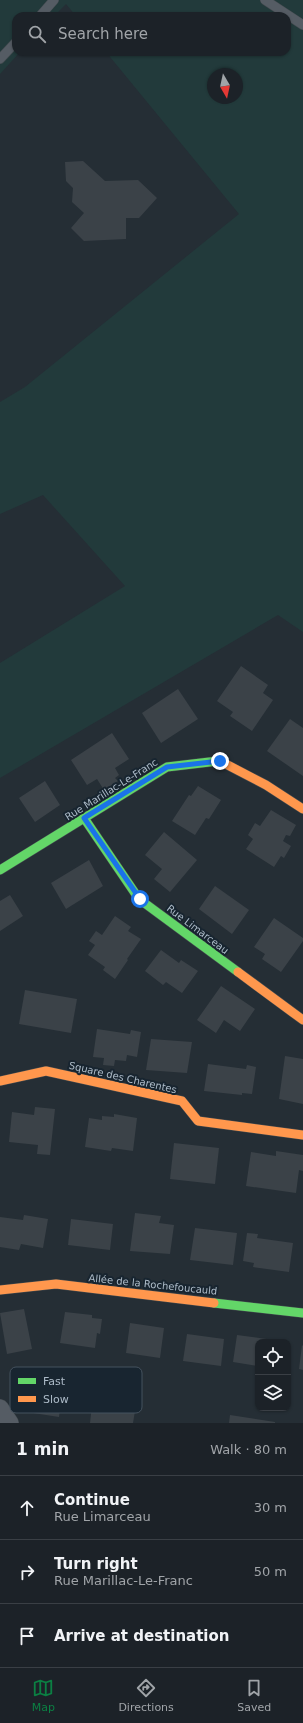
<!DOCTYPE html>
<html lang="en">
<head>
<meta charset="utf-8">
<style>
	body { margin:0; font-family:"DejaVu Sans",sans-serif; background:#252a30; color:#f1f3f6 }
	.controls { position:absolute; right:12px; bottom:12px; display:grid; overflow:hidden; border-radius:8px; box-shadow:0 1px 3px #0004 }
	.controls button { width:36px; height:36px; display:grid; place-items:center; padding:0; border:0; border-bottom:1px solid #3a3f45; background:#1c2228; color:#f1f3f6; font:20px sans-serif }
	.compass { position:absolute; left:207px; top:68px; width:36px; height:36px; border-radius:50%; background:#1c2228; box-shadow:0 1px 3px #0004; rotate:171deg }
	.stop { position:absolute; width:12px; height:12px; margin:-9px; border:3px solid #1a73e8; border-radius:50%; background:#fff }
	.stop.end { background:#1a73e8; border-color:#fff; box-shadow:0 1px 4px #0008 }
	.list { margin:0; padding:0; list-style:none }
	h2 { display:flex; justify-content:space-between; align-items:center; height:52px; margin:0; padding:0 16px; font-size:17px }
	h2 small { font-size:13px; font-weight:400; color:#a0a4a8 }
	.list li { display:grid; grid-template-columns:26px 1fr auto; gap:12px; align-items:center; box-sizing:border-box; height:64px; padding:0 16px; border-top:1px solid #3a3f45 }
	.list b { display:block; font-size:15px; white-space:nowrap }
	.list p { margin:0; font-size:13px; white-space:nowrap; color:#a0a4a8 }
	.list em { font-size:13px; font-style:normal; color:#a0a4a8 }
	.icon { flex:none; width:22px; height:22px; fill:none; stroke:currentColor; stroke-width:2; stroke-linecap:round; stroke-linejoin:round }
	.map { position:relative; flex:none; width:303px; height:1423px; overflow:hidden }
	.search { position:absolute; background:#1c2228; box-shadow:0 1px 3px #0004; left:12px; right:12px; top:12px; height:44px; display:flex; align-items:center; gap:10px; box-sizing:border-box; padding:0 14px; border-radius:12px; color:#a0a4a8; font-size:15px }
	.sheet { height:244px; background:#1c2228 }
	nav { display:flex; justify-content:space-around; align-items:center; box-sizing:border-box; height:56px; border-top:1px solid #3a3f45; background:#1c2228; font-size:11px; color:#a0a4a8 }
	nav a { display:grid; justify-items:center; gap:2px }
	nav .on { color:#0b8043 }
	.map>svg:first-child { display:block }
</style>
</head>
<body>
<div class="map">
<svg width="303" height="1423" viewBox="0 0 303 1423">
	<rect width="100%" height="100%" fill="#252e35"/>
	<path fill="#223a3b" fill-rule="evenodd" d="M0,0H303V632L278,615L0,778V663L125,586L43,495L0,514V402L25,387L239,214L106,52H287V16H76L66,4L54,16H16V52H20L0,74ZM213,74H237V98H213Z"/>
	<g fill="#3b4248">
		<polygon points="83,161 105,181 138,180 157,198 139,218 126,218 126,239 84,241 71,228 84,213 72,202 73,188 66,181 65,162"/>
		<polygon points="241,666 268,685 263,693 273,700 252,731 230,716 233,712 217,701"/>
		<polygon points="178,689 198,719 161,743 142,713"/>
		<polygon points="290,719 303,728 303,776 267,751"/>
		<polygon points="112,733 129,759 115,768 119,775 115,778 118,781 104,790 97,779 87,785 71,760"/>
		<polygon points="45,781 60,805 35,822 19,798"/>
		<polygon points="198,786 221,800 209,819 206,818 195,835 172,821 189,795 191,796"/>
		<polygon points="271,810 296,825 290,836 286,835 283,841 291,846 284,858 281,856 274,867 246,849 253,839 248,835 255,823 260,826"/>
		<polygon points="164,832 197,860 170,892 154,879 162,869 145,855"/>
		<polygon points="89,860 103,886 66,909 51,883"/>
		<polygon points="215,886 249,910 232,934 199,909"/>
		<polygon points="10,895 23,916 0,931 0,901"/>
		<polygon points="115,916 131,927 128,931 141,939 127,959 128,960 115,979 103,970 105,967 88,955 95,945 89,941 96,931 102,935"/>
		<polygon points="274,918 303,938 303,941 281,972 262,959 265,954 254,947"/>
		<polygon points="161,950 179,963 181,960 198,971 182,993 166,982 163,985 145,971"/>
		<polygon points="221,986 255,1009 240,1031 224,1020 216,1033 197,1020"/>
		<polygon points="25,990 77,999 71,1033 19,1024"/>
		<polygon points="97,1029 130,1034 131,1030 141,1032 137,1057 127,1055 126,1061 115,1060 114,1066 103,1065 104,1058 93,1057"/>
		<polygon points="151,1039 192,1042 187,1073 146,1070"/>
		<polygon points="285,1056 303,1059 303,1104 279,1099"/>
		<polygon points="208,1064 246,1069 247,1065 256,1067 252,1094 242,1093 242,1095 204,1091"/>
		<polygon points="35,1107 55,1109 50,1155 37,1154 38,1145 9,1142 12,1112 34,1115"/>
		<polygon points="114,1114 137,1118 133,1151 112,1148 111,1151 85,1147 89,1118 102,1120 102,1116 114,1117"/>
		<polygon points="174,1143 219,1148 215,1184 170,1179"/>
		<polygon points="276,1151 303,1155 303,1171 299,1170 296,1193 246,1186 251,1152 276,1156"/>
		<polygon points="135,1213 161,1216 159,1223 174,1225 170,1254 130,1251"/>
		<polygon points="24,1215 48,1219 43,1248 21,1244 19,1250 0,1247 0,1217 23,1220"/>
		<polygon points="71,1219 113,1224 110,1250 68,1245"/>
		<polygon points="195,1228 237,1233 233,1265 190,1260"/>
		<polygon points="247,1233 258,1234 257,1238 293,1243 289,1272 253,1267 254,1263 243,1261"/>
		<polygon points="24,1309 32,1349 7,1354 0,1313"/>
		<polygon points="65,1312 92,1315 92,1318 102,1319 100,1334 97,1333 95,1348 60,1343"/>
		<polygon points="130,1323 164,1328 160,1358 126,1353"/>
		<polygon points="187,1334 224,1339 221,1366 183,1361"/>
		<polygon points="237,1335 281,1341 281,1342 258,1342 258,1366 233,1362"/>
		<polygon points="302,1345 303,1346 303,1370 299,1369"/>
		<polygon points="39,1376 64,1380 59,1417 33,1413"/>
		<polygon points="92,1405 135,1411 133,1423 90,1423"/>
		<polygon points="230,1415 275,1422 275,1423 229,1423"/>
	</g>
	<g fill="none" stroke-linecap="round" stroke-linejoin="round">
		<g stroke="#434a4f" stroke-width="10">
			<g id="lane">
				<polyline points="265,0 303,25"/>
				<polyline points="40,16 54,0"/>
				<polyline points="0,59 16,42"/>
			</g>
		</g>
		<g stroke="#434a4f" stroke-width="18">
			<polyline id="street" points="0,1408 10,1423"/>
		</g>
		<g stroke="#434a4f" stroke-width="10">
			<g id="fast">
				<polyline points="84,818 139,899 238,972"/>
				<polyline points="0,870 167,767 218,761"/>
				<polyline points="214,1303 303,1313"/>
			</g>
		</g>
		<g stroke="#434a4f" stroke-width="10">
			<g id="slow">
				<polyline points="218,761 220,761 266,785 303,809"/>
				<polyline points="238,972 303,1020"/>
				<polyline points="0,1081 46,1071 182,1101 198,1121 303,1135"/>
				<polyline points="0,1290 56,1284 214,1303"/>
			</g>
		</g>
		<use href="#lane" stroke="#555c64" stroke-width="9"/>
		<use href="#street" stroke="#555c64" stroke-width="17"/>
		<use href="#fast" stroke="#63d668" stroke-width="9"/>
		<use href="#slow" stroke="#ff974d" stroke-width="9"/>
	</g>
	<g fill="none" stroke-linecap="round" stroke-linejoin="round">
		<polyline stroke="#1a73e8" stroke-width="5" points="140,899 84,818 167,767 220,761"/>
	</g>
	<g text-anchor="middle" stroke-width="4" stroke-linejoin="round" paint-order="stroke">
		<g font-size="10" fill="#adbbc8" stroke="#182530">
			<text transform="translate(111 789) rotate(-32)" y="4">Rue Marillac-Le-Franc</text>
			<text transform="translate(198 929) rotate(37)" y="4">Rue Limarceau</text>
			<text transform="translate(123 1077) rotate(13)" y="4">Square des Charentes</text>
			<text transform="translate(153 1284) rotate(6)" y="4">Allée de la Rochefoucauld</text>
		</g>
	</g>
	<rect x="10" y="1367" width="132" height="46" rx="6" fill="#182530" stroke="#45525e" stroke-width="1"/>
	<rect x="18" y="1378" width="18" height="6" fill="#63d668"/>
	<rect x="18" y="1396" width="18" height="6" fill="#ff974d"/>
	<g font-size="11" fill="#adbbc8">
		<text x="43" y="1385">Fast</text>
		<text x="43" y="1403">Slow</text>
	</g>
</svg>
<div class="controls">
<button><svg class="icon" aria-label="locate" viewBox="0 0 24 24"><circle cx="12" cy="12" r="6"/><path d="M12 2v4M12 18v4M2 12h4M18 12h4"/></svg></button>
<button><svg class="icon" aria-label="layers" viewBox="0 0 24 24"><path d="M12 4l9 5-9 5-9-5zM3 14l9 5 9-5"/></svg></button>
</div>
<svg class="compass" viewBox="-18 -18 36 36"><path d="M0-13l5 13h-10z" fill="#e53935"/><path d="M0 13l5-13h-10z" fill="#a0a4a8"/></svg>
<div class="stop" style="left:140px;top:899px"></div>
<div class="stop end" style="left:220px;top:761px"></div>
<div class="search"><svg class="icon" aria-label="search" viewBox="0 0 24 24"><circle cx="10" cy="10" r="6"/><path d="M15 15l6 6"/></svg>Search here</div>
</div>
<section class="sheet">
<h2>1 min<small>Walk · 80 m</small></h2>
<ul class="list">
<li><svg class="icon" aria-label="ahead" viewBox="0 0 24 24"><path d="M12 20V5M6 11l6-6 6 6"/></svg><div><b>Continue</b><p>Rue Limarceau</p></div><em>30 m</em></li>
<li><svg class="icon" aria-label="right" viewBox="0 0 24 24"><path d="M7 20v-9h11M14 6l5 5-5 5"/></svg><div><b>Turn right</b><p>Rue Marillac-Le-Franc</p></div><em>50 m</em></li>
<li><svg class="icon" aria-label="arrive" viewBox="0 0 24 24"><path d="M6 21V4h12l-3 4 3 4H6"/></svg><div><b>Arrive at destination</b></div></li>
</ul>
</section>
<nav>
<a class="on"><svg class="icon" aria-label="map" viewBox="0 0 24 24"><path d="M3 6l6-2 6 2 6-2v14l-6 2-6-2-6 2zM9 4v14M15 6v14"/></svg>Map</a>
<a><svg class="icon" aria-label="directions" viewBox="0 0 24 24"><path d="M12 3l9 9-9 9-9-9zM9 14v-3h6M13 9l2 2-2 2"/></svg>Directions</a>
<a><svg class="icon" aria-label="saved" viewBox="0 0 24 24"><path d="M7 4h10v16l-5-4-5 4z"/></svg>Saved</a>
</nav>
</body>
</html>
